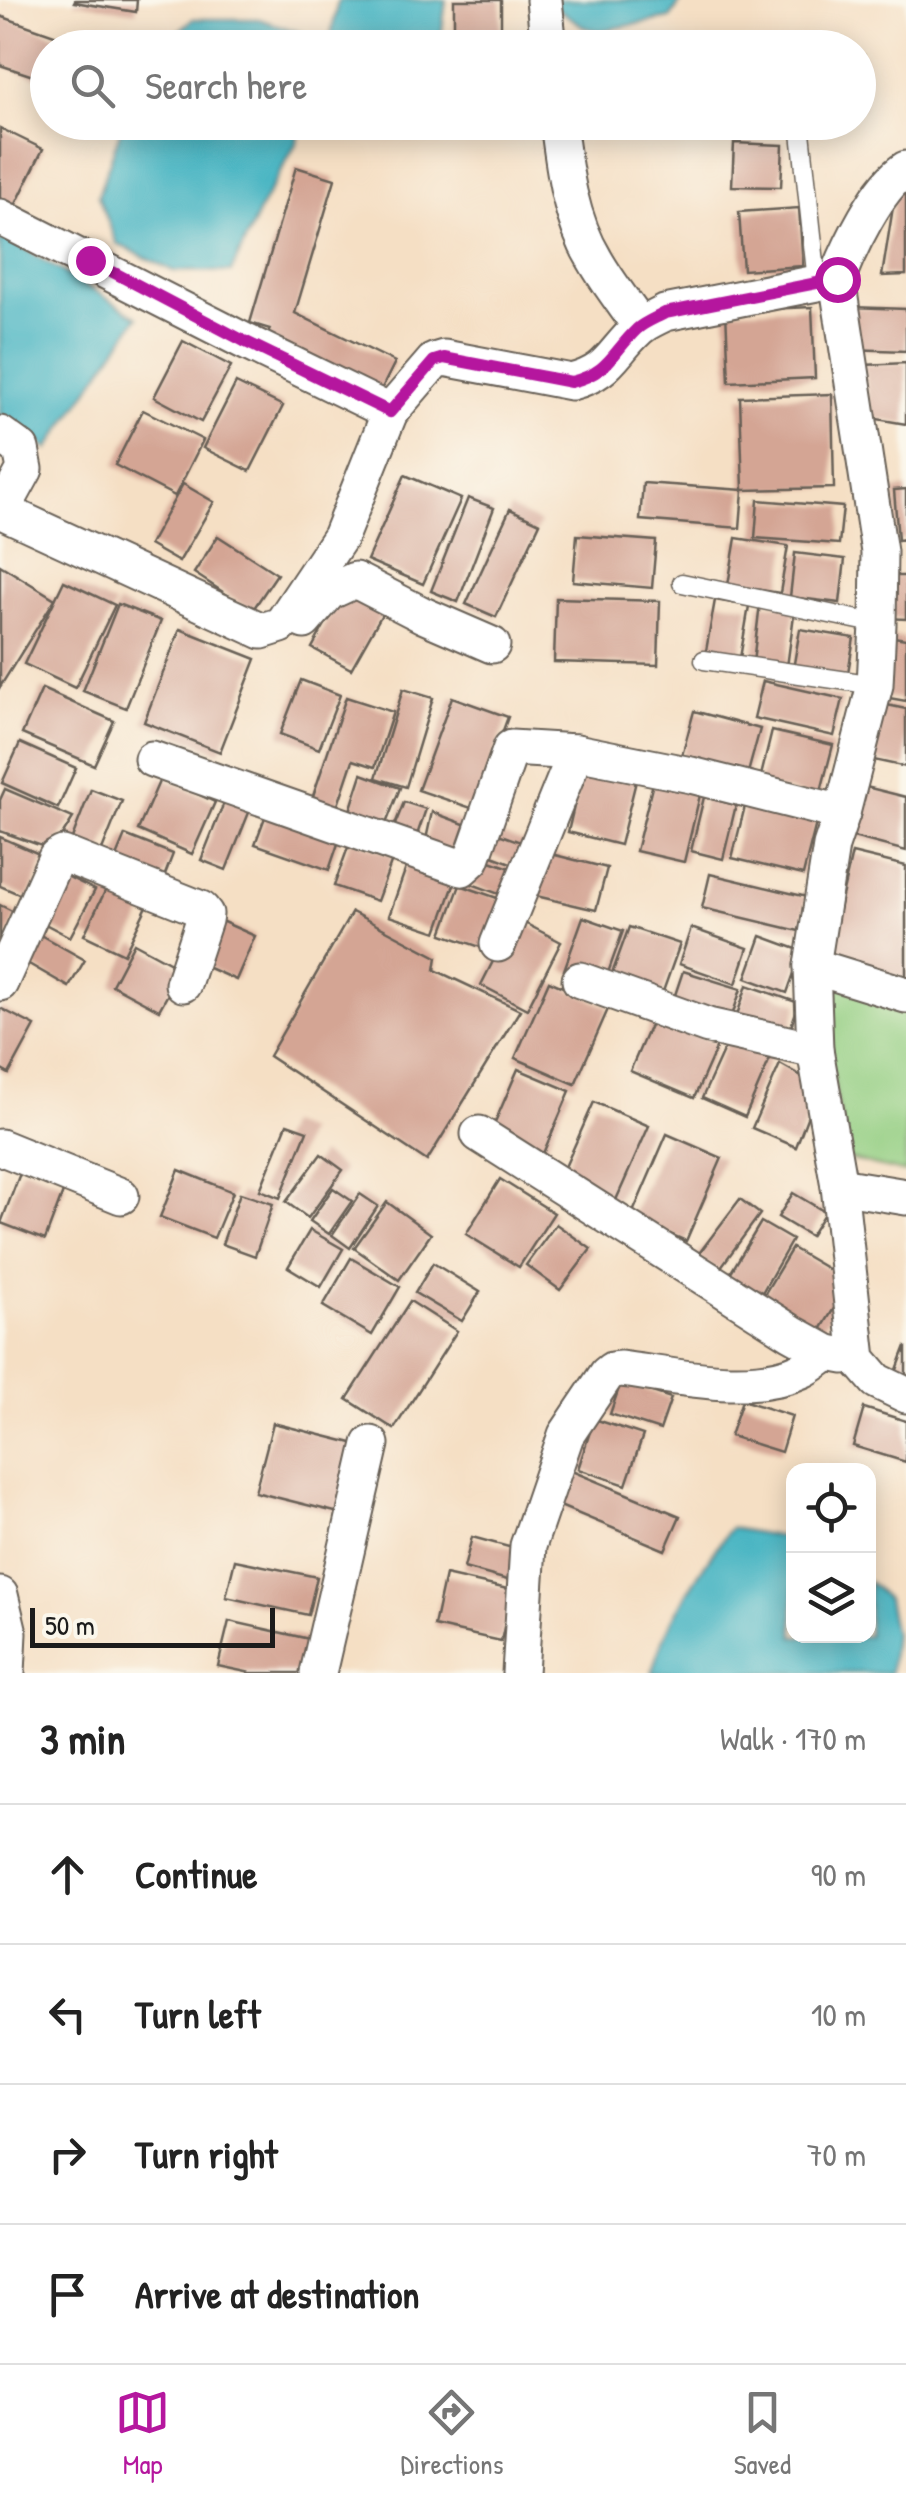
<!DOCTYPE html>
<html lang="en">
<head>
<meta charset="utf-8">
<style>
	body { margin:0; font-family:"Patrick Hand",sans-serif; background:#f6f6f6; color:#222 }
	.controls { position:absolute; right:30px; bottom:30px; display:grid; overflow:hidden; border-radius:20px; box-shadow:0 5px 25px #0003 }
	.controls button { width:90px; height:90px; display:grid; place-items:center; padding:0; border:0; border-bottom:2px solid #e0e0e0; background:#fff; color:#222; font:50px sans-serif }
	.scale { position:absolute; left:30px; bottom:25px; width:245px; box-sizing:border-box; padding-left:10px; border:5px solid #1c1c1c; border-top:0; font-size:28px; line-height:35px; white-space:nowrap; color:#1c1c1c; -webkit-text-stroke:8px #fbf7ec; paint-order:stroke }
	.stop { position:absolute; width:30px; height:30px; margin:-22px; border:8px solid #b5179e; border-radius:50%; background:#fff }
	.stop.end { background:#b5179e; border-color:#fff; box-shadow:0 2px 10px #0008 }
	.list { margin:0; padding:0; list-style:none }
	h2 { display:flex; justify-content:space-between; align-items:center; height:130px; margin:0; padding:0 40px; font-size:42px }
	h2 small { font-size:32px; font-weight:400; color:#767676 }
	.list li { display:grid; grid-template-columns:65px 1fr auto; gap:30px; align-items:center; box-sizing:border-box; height:140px; padding:0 40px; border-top:2px solid #e0e0e0 }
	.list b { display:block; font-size:38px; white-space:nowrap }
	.list em { font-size:32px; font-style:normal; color:#767676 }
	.icon { flex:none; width:55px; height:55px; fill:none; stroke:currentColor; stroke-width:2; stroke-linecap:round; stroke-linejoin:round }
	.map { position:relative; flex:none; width:906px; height:1673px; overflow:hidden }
	.search { position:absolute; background:#fff; box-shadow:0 5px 25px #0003; left:30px; right:30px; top:30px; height:110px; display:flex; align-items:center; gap:25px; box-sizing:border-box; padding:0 35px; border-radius:55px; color:#767676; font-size:38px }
	.sheet { height:690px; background:#fff }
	nav { display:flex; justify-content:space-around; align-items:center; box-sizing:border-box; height:140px; border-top:2px solid #e0e0e0; background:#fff; font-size:28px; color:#767676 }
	nav a { display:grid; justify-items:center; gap:5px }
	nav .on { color:#b5179e }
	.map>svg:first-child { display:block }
</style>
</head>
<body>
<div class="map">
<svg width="906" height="1673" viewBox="0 0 906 1673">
	<rect width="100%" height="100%" fill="#fbf7ec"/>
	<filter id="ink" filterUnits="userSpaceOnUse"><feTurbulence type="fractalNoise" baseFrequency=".01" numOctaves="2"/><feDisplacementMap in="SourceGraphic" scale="20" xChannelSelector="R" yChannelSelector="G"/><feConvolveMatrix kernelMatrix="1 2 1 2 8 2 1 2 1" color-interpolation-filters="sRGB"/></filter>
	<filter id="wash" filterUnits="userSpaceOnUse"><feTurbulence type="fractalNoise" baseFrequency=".0048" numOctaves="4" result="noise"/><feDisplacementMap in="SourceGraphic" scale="40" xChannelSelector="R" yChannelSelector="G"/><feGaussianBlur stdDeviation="2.25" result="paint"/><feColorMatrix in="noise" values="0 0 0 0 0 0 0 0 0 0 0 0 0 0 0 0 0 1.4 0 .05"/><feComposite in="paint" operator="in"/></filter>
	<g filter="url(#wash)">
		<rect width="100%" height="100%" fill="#f5dfc4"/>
		<polygon fill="#93ce81" stroke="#58754e" stroke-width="2.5" points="824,978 906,1001 906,1173 848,1159 824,1030"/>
		<g fill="#48b5c3" stroke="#326870" stroke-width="2.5">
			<polygon points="338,0 446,0 441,38 436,47 336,47 331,36"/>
			<polygon points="554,0 682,0 670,18 599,31 586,28 555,7"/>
			<polygon points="193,19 259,19 304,34 305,47 165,47 171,38"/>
			<polygon points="123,123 300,123 297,142 262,205 231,272 173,271 117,244 98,196"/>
			<polygon points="5,237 138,317 48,449 0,414 0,241"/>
			<path d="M731,1528L793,1539L794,1636H868L869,1582L887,1599L894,1634L890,1673H652C662,1628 702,1565 731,1528Z"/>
		</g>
		<g id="blocks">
			<g fill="#d4a594">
				<polygon points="75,0 137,0 136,12 74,2"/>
				<rect x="454" y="0" width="47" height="48"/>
				<polygon points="0,16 63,38 60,48 48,48 48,81 0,65"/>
				<rect x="858" y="55" width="6" height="54"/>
				<polygon points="0,128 43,149 15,206 0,199"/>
				<polygon points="734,143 783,145 781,187 732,186"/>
				<polygon points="296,167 335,179 295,313 395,362 377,398 264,342 270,329 250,323"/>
				<polygon points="906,179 906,275 882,276 897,182"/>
				<polygon points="799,208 803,266 743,270 739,212"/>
				<polygon points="812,307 815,378 729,382 726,311"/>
				<polygon points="851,307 906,309 906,351 849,349"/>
				<polygon points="183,341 231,366 201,422 154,397"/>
				<polygon points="906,363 906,424 871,418 864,365"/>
				<polygon points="236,383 283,406 250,471 203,448"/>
				<polygon points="832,394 834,488 743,490 740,397"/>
				<polygon points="143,410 203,440 175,496 115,465"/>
				<polygon points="405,475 461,499 423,584 367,560"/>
				<polygon points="643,483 743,490 740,528 640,520"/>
				<polygon points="183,484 214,502 179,562 149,545"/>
				<polygon points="906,489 906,539 898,540 894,490"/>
				<polygon points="468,498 494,508 458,602 431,591"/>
				<polygon points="758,500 843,507 839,544 755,538"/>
				<polygon points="510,509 540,523 496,617 466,604"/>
				<polygon points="577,535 656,541 652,588 573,581"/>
				<polygon points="218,536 277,574 252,611 194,573"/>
				<polygon points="736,538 788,546 780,593 728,585"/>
				<polygon points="795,553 845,559 840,603 790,597"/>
				<polygon points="0,565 55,599 0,687"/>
				<polygon points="887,576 906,576 906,619 885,618"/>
				<polygon points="64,581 115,605 75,688 24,664"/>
				<polygon points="343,592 382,614 351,669 312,648"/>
				<polygon points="556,598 660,601 658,665 554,662"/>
				<polygon points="715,600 749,606 740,658 706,651"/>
				<polygon points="760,603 795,607 787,667 753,663"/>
				<polygon points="118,604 161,621 126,708 83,691"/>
				<polygon points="180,629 256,659 220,752 144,722"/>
				<polygon points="800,629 854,638 847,678 793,669"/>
				<polygon points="888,636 906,639 906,701 878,696"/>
				<polygon points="301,680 340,695 319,749 280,734"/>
				<polygon points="763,681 843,699 834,736 754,718"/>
				<polygon points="42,689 114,721 94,765 22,734"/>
				<polygon points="403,689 433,698 406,787 376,778"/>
				<polygon points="346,697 393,712 375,767 353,760 335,814 310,805"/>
				<polygon points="452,697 508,717 474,809 418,790"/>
				<polygon points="873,702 906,709 906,767 860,757"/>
				<polygon points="694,711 760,729 746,780 680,763"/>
				<polygon points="772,731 833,745 819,799 759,784"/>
				<polygon points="20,743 76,768 58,808 2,783"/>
				<polygon points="584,764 637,777 620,845 568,832"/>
				<polygon points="362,774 400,788 382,834 347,820"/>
				<polygon points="161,777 215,802 192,854 138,830"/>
				<polygon points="653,783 700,795 684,862 636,851"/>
				<polygon points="866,787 906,797 906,851 853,837"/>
				<polygon points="5,789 73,818 53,850 0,831 0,800"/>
				<polygon points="91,789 122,801 97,863 67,851"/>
				<polygon points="227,795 252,805 226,870 201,860"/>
				<polygon points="704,797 736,805 723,859 691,851"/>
				<polygon points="404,802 426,809 416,838 392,832"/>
				<polygon points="746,802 817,819 803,875 732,858"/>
				<polygon points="268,809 341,835 329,870 255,844"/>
				<polygon points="432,812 472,827 459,857 425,844"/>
				<polygon points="487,830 535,847 527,869 479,851"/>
				<polygon points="125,835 173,854 159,890 110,871"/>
				<polygon points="0,837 46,857 28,898 0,886"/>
				<polygon points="351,839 394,855 377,901 334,886"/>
				<polygon points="543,852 607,868 596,910 532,895"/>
				<polygon points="852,853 906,866 906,979 827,961"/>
				<polygon points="476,856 519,871 510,898 466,882"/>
				<polygon points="408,862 456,879 437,932 389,916"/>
				<polygon points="56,871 95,890 70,937 32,917"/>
				<polygon points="710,874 807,897 799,931 702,908"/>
				<polygon points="108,885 148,904 124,954 84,935"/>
				<polygon points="460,885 506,901 489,950 442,934"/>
				<polygon points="0,905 18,914 0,951"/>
				<polygon points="352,912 437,957 435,970 520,1010 427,1161 269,1056"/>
				<polygon points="212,917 255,936 236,980 193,961"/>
				<polygon points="583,917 623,931 604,984 564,970"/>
				<polygon points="515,918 561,942 527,1009 481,985"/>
				<polygon points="26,927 85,960 69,987 15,956"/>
				<polygon points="629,927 680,944 660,1000 609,982"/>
				<polygon points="691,928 748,948 736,984 679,964"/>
				<polygon points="761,936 802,951 787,993 746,978"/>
				<polygon points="134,943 182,969 159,1010 112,985"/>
				<polygon points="683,971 741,989 728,1028 670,1010"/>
				<polygon points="549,981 609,1007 575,1084 515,1058"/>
				<polygon points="747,985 799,1003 787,1038 735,1021"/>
				<polygon points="0,1008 35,1026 9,1074 0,1069"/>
				<polygon points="654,1016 718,1044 694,1098 630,1071"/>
				<polygon points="730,1036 772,1054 745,1117 702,1098"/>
				<polygon points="780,1064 819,1086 796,1147 752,1128"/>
				<polygon points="518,1069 570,1091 541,1158 489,1136"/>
				<polygon points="594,1102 649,1126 616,1200 561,1176"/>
				<polygon points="287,1124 307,1131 280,1198 260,1190"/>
				<polygon points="667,1134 722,1158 686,1241 631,1217"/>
				<polygon points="321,1154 343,1170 308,1218 286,1202"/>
				<polygon points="22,1168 66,1184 45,1240 1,1223"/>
				<polygon points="179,1170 233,1192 214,1238 160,1217"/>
				<polygon points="500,1179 554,1213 519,1267 466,1234"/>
				<polygon points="333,1188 352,1201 329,1234 310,1221"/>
				<polygon points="240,1193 273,1204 255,1256 222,1244"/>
				<polygon points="793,1193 825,1212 810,1236 778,1217"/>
				<polygon points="360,1194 378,1206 350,1248 332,1235"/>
				<polygon points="740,1199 760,1214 718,1271 697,1256"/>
				<polygon points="387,1202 431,1234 399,1280 354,1248"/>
				<polygon points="761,1222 792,1240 760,1296 728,1277"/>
				<polygon points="556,1224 591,1249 560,1290 526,1265"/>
				<polygon points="310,1230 343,1249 321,1287 288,1267"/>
				<polygon points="792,1248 850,1282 819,1333 762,1298"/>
				<polygon points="351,1258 400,1287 372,1335 323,1306"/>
				<polygon points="433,1263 480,1292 462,1321 415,1293"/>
				<polygon points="410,1301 457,1331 394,1429 347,1399"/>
				<polygon points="906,1346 906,1379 895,1375"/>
				<polygon points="621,1382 671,1398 660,1430 610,1414"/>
				<polygon points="742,1400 792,1416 781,1452 730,1436"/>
				<polygon points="864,1408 906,1421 906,1462 853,1446"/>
				<polygon points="594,1419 643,1435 626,1485 578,1469"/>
				<polygon points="273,1423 356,1444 339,1513 255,1492"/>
				<polygon points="562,1467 680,1516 665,1550 548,1501"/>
				<polygon points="472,1537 520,1550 511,1581 464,1568"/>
				<polygon points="235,1560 317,1577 308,1615 226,1597"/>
				<polygon points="445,1575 512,1590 501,1641 434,1626"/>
				<polygon points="229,1621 318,1641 311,1673 251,1673 218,1666"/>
			</g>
		</g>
	</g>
	<g filter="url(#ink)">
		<use href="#blocks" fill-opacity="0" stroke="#686057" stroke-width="2.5"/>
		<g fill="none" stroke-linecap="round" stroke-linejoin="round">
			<g stroke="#686057" stroke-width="21">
				<g id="lane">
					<polyline points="798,122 801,132 817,282"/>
					<polyline points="682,583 878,624"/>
					<polyline points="704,660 875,685"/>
				</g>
			</g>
			<g stroke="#686057" stroke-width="39">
				<g id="street">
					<polyline points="544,0 549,48"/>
					<path d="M558,122C564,170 570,219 595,260C608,283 625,304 640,326"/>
					<path d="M906,169C878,186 849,248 837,279L879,552L878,624L875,685L842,813L831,846L812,966L815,1050L839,1186L858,1359L877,1381L906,1395"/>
					<path d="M0,217L244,341L390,412L434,361L444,358L571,382C610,372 611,354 638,329C645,322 656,318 665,313L837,279"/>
					<polyline points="0,434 21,449 25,469 2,511 262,631 281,625 340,537 390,412"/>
					<polyline points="304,621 329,592 355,580 423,615 492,645"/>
					<polyline points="152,759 462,868 472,859 511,748 576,752 691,775 842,813"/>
					<polyline points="498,944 576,752"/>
					<polyline points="812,966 906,995"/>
					<polyline points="580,980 708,1026 815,1050"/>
					<polyline points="0,983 56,858 63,854 201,909 205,914 204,920 183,984"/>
					<polyline points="479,1134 792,1333 828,1353 844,1356"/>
					<polyline points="0,1147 121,1196"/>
					<polyline points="839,1186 906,1197"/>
					<polyline points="0,1595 9,1633 7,1673"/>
					<polyline points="318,1673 371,1444"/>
					<path d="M520,1673L528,1546L566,1435L607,1374L612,1370L621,1369C675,1376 751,1394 802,1370C811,1366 820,1358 828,1353"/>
				</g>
			</g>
			<use href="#lane" stroke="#fff" stroke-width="18"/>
			<use href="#street" stroke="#fff" stroke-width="35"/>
		</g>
	</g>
	<g fill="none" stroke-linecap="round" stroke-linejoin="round" filter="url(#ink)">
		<path stroke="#b5179e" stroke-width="12" d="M90,260L244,341L390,412L434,361L444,358L571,382C610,372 611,354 637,329C645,322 656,318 665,313L837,279"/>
	</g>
</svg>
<div class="controls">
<button><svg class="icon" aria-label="locate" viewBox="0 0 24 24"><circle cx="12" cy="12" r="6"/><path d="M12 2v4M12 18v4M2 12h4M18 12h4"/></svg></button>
<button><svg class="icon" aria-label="layers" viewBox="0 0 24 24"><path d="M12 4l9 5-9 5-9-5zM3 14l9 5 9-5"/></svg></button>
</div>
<div class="scale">50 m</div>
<div class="stop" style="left:837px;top:279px"></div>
<div class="stop end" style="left:90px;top:260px"></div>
<div class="search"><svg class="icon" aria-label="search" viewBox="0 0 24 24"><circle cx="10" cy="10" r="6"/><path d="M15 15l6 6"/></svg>Search here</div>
</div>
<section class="sheet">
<h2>3 min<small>Walk · 170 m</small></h2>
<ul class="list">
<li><svg class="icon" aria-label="ahead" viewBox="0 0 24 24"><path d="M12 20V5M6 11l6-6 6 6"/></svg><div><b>Continue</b></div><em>90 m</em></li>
<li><svg class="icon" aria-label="left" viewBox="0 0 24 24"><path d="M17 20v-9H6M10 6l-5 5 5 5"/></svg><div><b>Turn left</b></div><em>10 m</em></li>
<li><svg class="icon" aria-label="right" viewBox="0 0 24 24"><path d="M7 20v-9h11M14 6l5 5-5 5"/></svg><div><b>Turn right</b></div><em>70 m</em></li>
<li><svg class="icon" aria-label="arrive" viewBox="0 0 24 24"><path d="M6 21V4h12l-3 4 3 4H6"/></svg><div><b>Arrive at destination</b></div></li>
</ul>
</section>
<nav>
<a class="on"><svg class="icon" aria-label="map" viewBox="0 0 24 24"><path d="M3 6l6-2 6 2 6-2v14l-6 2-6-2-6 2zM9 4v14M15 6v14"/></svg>Map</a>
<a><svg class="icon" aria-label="directions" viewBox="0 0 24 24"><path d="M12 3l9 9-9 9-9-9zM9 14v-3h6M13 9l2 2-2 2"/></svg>Directions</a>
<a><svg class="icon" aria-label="saved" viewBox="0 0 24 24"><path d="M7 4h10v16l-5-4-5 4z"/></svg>Saved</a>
</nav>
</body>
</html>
